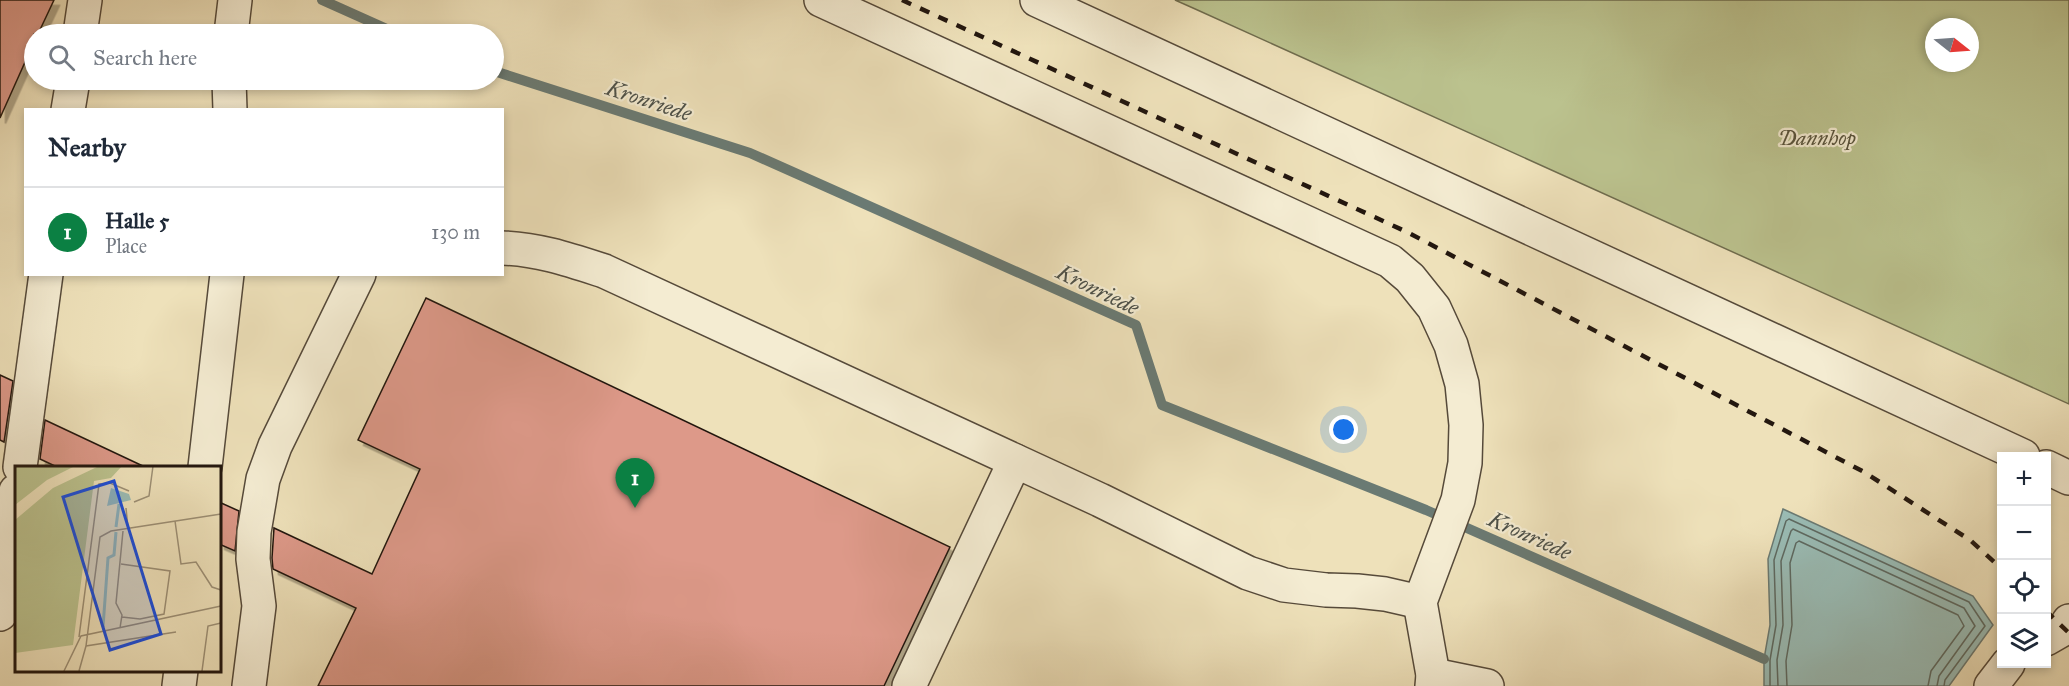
<!DOCTYPE html>
<html lang="en">
<head>
<meta charset="utf-8">
<style>
	body { margin:0; font-family:"IM FELL Great Primer",serif; background:#f2f2f3; color:#1f2937 }
	.controls { position:absolute; right:18px; bottom:18px; display:grid; overflow:hidden; border-radius:0px; box-shadow:0 3px 9px #0003 }
	.controls button { width:54px; height:54px; display:grid; place-items:center; padding:0; border:0; border-bottom:2px solid #e0e1e3; background:#fff; color:#1f2937; font:30px sans-serif }
	.compass { position:absolute; left:1925px; top:18px; width:54px; height:54px; border-radius:50%; background:#fff; box-shadow:0 3px 9px #0003; rotate:107deg }
	.you { position:absolute; left:1344px; top:430px; width:21px; height:21px; margin:-15px; border:4px solid #fff; border-radius:50%; background:#1a73e8; box-shadow:0 0 0 9px #1a73e833 }
	.badge { display:grid; place-items:center; width:39px; height:39px; border-radius:50%; background:#0b8043; color:#fff; font-size:20px; font-weight:700 }
	.pin { position:absolute; translate:-50% -50px; filter:drop-shadow(0 2px 3px #0008) }
	.pin::after { content:''; position:absolute; top:32px; width:21px; height:18px; background:inherit; clip-path:polygon(0 0,100% 0,50% 100%) }
	.list { margin:0; padding:0; list-style:none }
	h2 { display:flex; justify-content:space-between; align-items:center; height:78px; margin:0; padding:0 24px; font-size:26px }
	h2 small { font-size:20px; font-weight:400; color:#747a83 }
	.list li { display:grid; grid-template-columns:39px 1fr auto; gap:18px; align-items:center; box-sizing:border-box; height:90px; padding:0 24px; border-top:2px solid #e0e1e3 }
	.list b { display:block; font-size:22px; white-space:nowrap }
	.list p { margin:0; font-size:20px; white-space:nowrap; color:#747a83 }
	.list em { font-size:20px; font-style:normal; color:#747a83 }
	.icon { flex:none; width:33px; height:33px; fill:none; stroke:currentColor; stroke-width:2; stroke-linecap:round; stroke-linejoin:round }
	.map { position:relative; flex:none; width:2069px; height:686px; overflow:hidden }
	.search { position:absolute; background:#fff; box-shadow:0 3px 9px #0003; left:24px; top:24px; width:480px; height:66px; display:flex; align-items:center; gap:15px; box-sizing:border-box; padding:0 21px; border-radius:33px; color:#747a83; font-size:22px }
	.panel { position:absolute; background:#fff; box-shadow:0 3px 9px #0003; left:24px; top:108px; width:480px; height:168px; border-radius:0px }
	.map>svg:first-child { display:block }
</style>
</head>
<body>
<div class="map">
<svg width="2069" height="686" viewBox="0 0 2069 686">
	<defs>
		<filter id="shadow"><feDropShadow dx="5.5" dy="5.5" stdDeviation="0" flood-color="#0004"/></filter>
	</defs>
	<rect width="100%" height="100%" fill="#eee1ba"/>
	<filter id="stains"><feTurbulence type="fractalNoise" baseFrequency=".00333" numOctaves="4"/><feColorMatrix values="0 0 0 0 .2 0 0 0 0 .09 0 0 0 0 .02 0 0 0 .5 -.17"/></filter>
	<radialGradient id="worn" r=".72"><stop offset=".6" stop-color="#630" stop-opacity="0"/><stop offset="1" stop-color="#630" stop-opacity=".3"/></radialGradient>
	<path fill="#bbc28e" stroke="#6f6c4e" stroke-width="1.5" fill-rule="evenodd" d="M1175,0H2069V404L1193,8ZM1934,27H1970V63H1934Z"/>
	<polygon fill="#9abcb5" stroke="#6a7a73" stroke-width="1.5" points="1783,509 1973,596 1993,625 1949,686 1764,686 1764,659 1770,625 1768,559"/>
	<g fill="none" stroke-linecap="round" stroke-linejoin="round">
		<g stroke="#5e6a62" stroke-width="1.5">
			<polyline points="1770,686 1770,660 1776,625 1774,560 1786,521 1789,519 1969,602 1985,626 1945,680 1944,686"/>
			<polyline points="1778,686 1777,660 1783,625 1781,561 1791,531 1793,529 1964,608 1975,626 1939,676 1937,686"/>
			<polyline points="1787,686 1786,661 1792,625 1790,563 1796,543 1799,541 1958,615 1964,626 1931,671 1928,686"/>
		</g>
		<g stroke="#6a7a73" stroke-width="10">
			<polyline points="322,0 398,34"/>
			<polyline points="494,71 750,153 1136,325 1162,405 1426,510 1764,659"/>
		</g>
	</g>
	<g fill="#dd9989" stroke="#23170f" stroke-width="1.5" filter="url(#shadow)">
		<polygon points="0,0 54,0 38,34 34,34 34,42 0,118"/>
		<polygon points="426,298 950,547 884,686 318,686 356,608 273,569 272,558 274,528 372,574 420,469 358,440"/>
		<polygon points="0,375 13,381 4,442 0,440"/>
		<polygon points="45,420 145,467 57,467 40,459"/>
		<polygon points="219,502 239,511 235,551 219,544"/>
	</g>
	<g fill="none" stroke-linecap="round" stroke-linejoin="round">
		<g stroke="#564a3a" stroke-width="36">
			<g id="minor">
				<polyline points="821,0 1390,261 1410,278 1434,308 1451,345 1462,384 1466,425 1465,463 1458,500 1420,602 1433,675 1432,686"/>
				<polyline points="1037,0 2023,456"/>
				<polyline points="80,34 85,0"/>
				<polyline points="231,34 235,0"/>
				<polyline points="229,80 230,110"/>
				<polyline points="68,110 73,80"/>
				<path d="M502,248C538,249 570,260 604,271L1100,500L1248,573L1284,585L1326,590L1357,591L1385,594L1420,602"/>
				<polyline points="20,467 46,274"/>
				<polyline points="205,467 227,274"/>
				<polyline points="2046,467 2069,478"/>
				<polyline points="0,614 16,491"/>
				<polyline points="2046,639 2065,628 2069,621"/>
				<polyline points="1433,675 1487,686"/>
				<polyline points="179,686 181,670"/>
				<polyline points="249,686 259,606 253,559 254,532 263,479 275,446 359,274"/>
				<polyline points="909,686 1015,461"/>
				<polyline points="1991,686 2008,664"/>
			</g>
		</g>
		<use href="#minor" stroke="#f4ecd2" stroke-width="33"/>
		<g stroke="#23170f" stroke-width="4.5" stroke-dasharray="10 10" stroke-linecap="butt">
			<polyline points="902,0 1407,232 1864,472 1970,540 2002,569"/>
			<polyline points="2046,611 2069,633"/>
		</g>
	</g>
	<g text-anchor="middle" stroke-width="4.5" stroke-linejoin="round" paint-order="stroke">
		<g font-size="21" font-style="italic" fill="#58533b" stroke="#f4ecd2">
			<text x="1817" y="145">Dannhop</text>
		</g>
		<g font-size="22" font-style="italic" fill="#4d5149" stroke="#f4ecd2">
			<text transform="translate(649 100) rotate(18)" y="8">Kronriede</text>
			<text transform="translate(1098 289) rotate(26)" y="8">Kronriede</text>
			<text transform="translate(1530 535) rotate(24)" y="8">Kronriede</text>
		</g>
	</g>
	<g transform="translate(15 466)">
		<rect width="206" height="206" fill="#eee1ba"/>
		<path d="M0,0H60L32,14L0,39ZM84,0H107L96,12L79,15L58,179L0,187V54L38,22Z" fill="#bbc28e"/>
		<path d="M96,22L114,28L116,34L92,40Z" fill="#9abcb5"/>
		<path fill="none" stroke="#9abcb5" stroke-width="3" d="M101,61L104,38M88,161L93,92L99,89L101,66"/>
		<path fill="none" stroke="#9d9076" stroke-width="1.5" d="M119,36L134,30L138,0M111,42L113,62M160,55L166,98L181,96L197,121L206,124M106,98L155,105L149,148L125,153L107,151M105,162L107,149L101,137L108,65M64,171L84,18L95,17L114,25M71,180L85,71L96,65L206,48M49,205L66,170L206,140M64,205L71,180L161,166M187,205L193,160L206,157"/>
		<path fill="#1d4ed8" fill-opacity="0.15" stroke="#1d4ed8" stroke-width="3" d="M99,15L146,168L95,184L48,31Z"/>
		<rect width="206" height="206" fill="none" stroke="#23170f" stroke-width="3"/>
	</g>
	<rect width="100%" height="100%" filter="url(#stains)"/>
	<rect width="100%" height="100%" fill="url(#worn)"/>
</svg>
<div class="controls">
<button>+</button>
<button>−</button>
<button><svg class="icon" aria-label="locate" viewBox="0 0 24 24"><circle cx="12" cy="12" r="6"/><path d="M12 2v4M12 18v4M2 12h4M18 12h4"/></svg></button>
<button><svg class="icon" aria-label="layers" viewBox="0 0 24 24"><path d="M12 4l9 5-9 5-9-5zM3 14l9 5 9-5"/></svg></button>
</div>
<svg class="compass" viewBox="-18 -18 36 36"><path d="M0-13l5 13h-10z" fill="#e53935"/><path d="M0 13l5-13h-10z" fill="#747a83"/></svg>
<div class="you"></div>
<div class="pin badge" style="left:635px;top:508px">1</div>
<div class="search"><svg class="icon" aria-label="search" viewBox="0 0 24 24"><circle cx="10" cy="10" r="6"/><path d="M15 15l6 6"/></svg>Search here</div>
<section class="panel">
<h2>Nearby<small></small></h2>
<ul class="list">
<li><span class="badge">1</span><div><b>Halle 5</b><p>Place</p></div><em>130 m</em></li>
</ul>
</section>
</div>
</body>
</html>
